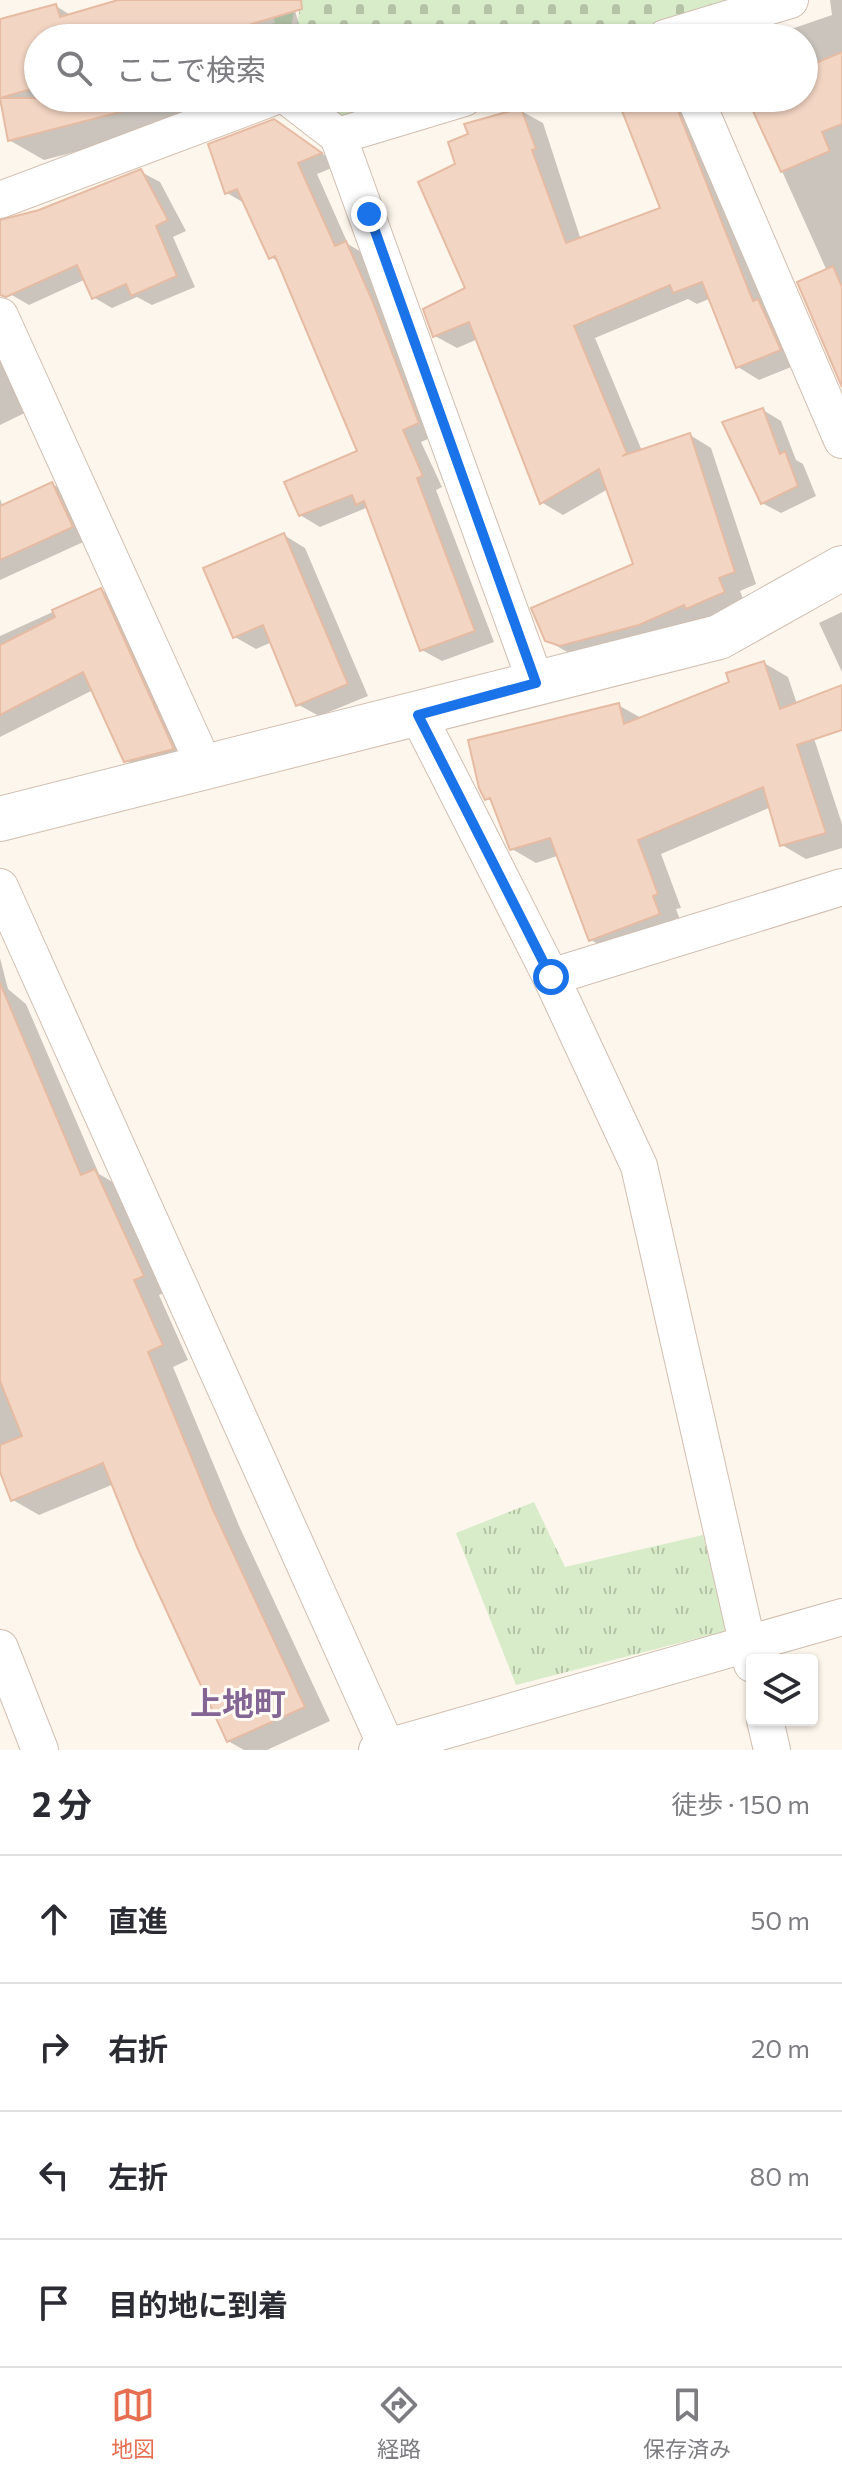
<!DOCTYPE html>
<html lang="ja">
<head>
<meta charset="utf-8">
<style>
	body { margin:0; font-family:Commissioner,"Noto Sans JP",sans-serif; background:#f2f2f3; color:#2b2b33 }
	.controls { position:absolute; right:24px; bottom:24px; display:grid; overflow:hidden; border-radius:8px; box-shadow:0 2px 6px #0004 }
	.controls button { width:72px; height:72px; display:grid; place-items:center; padding:0; border:0; border-bottom:2px solid #e1e1e2; background:#fff; color:#2b2b33; font:40px sans-serif }
	.stop { position:absolute; width:24px; height:24px; margin:-18px; border:6px solid #1a73e8; border-radius:50%; background:#fff }
	.stop.end { background:#1a73e8; border-color:#fff; box-shadow:0 2px 8px #0008 }
	.list { margin:0; padding:0; list-style:none }
	h2 { display:flex; justify-content:space-between; align-items:center; height:104px; margin:0; padding:0 32px; font-size:34px }
	h2 small { font-size:26px; font-weight:400; color:#7c7c81 }
	.list li { display:grid; grid-template-columns:52px 1fr auto; gap:24px; align-items:center; box-sizing:border-box; height:128px; padding:0 32px; border-top:2px solid #e1e1e2 }
	.list b { display:block; font-size:30px; white-space:nowrap }
	.list em { font-size:26px; font-style:normal; color:#7c7c81 }
	.icon { flex:none; width:44px; height:44px; fill:none; stroke:currentColor; stroke-width:2; stroke-linecap:round; stroke-linejoin:round }
	.map { position:relative; flex:none; width:842px; height:1750px; overflow:hidden }
	.search { position:absolute; background:#fff; box-shadow:0 2px 6px #0004; left:24px; right:24px; top:24px; height:88px; display:flex; align-items:center; gap:20px; box-sizing:border-box; padding:0 28px; border-radius:44px; color:#7c7c81; font-size:30px }
	.sheet { height:616px; background:#fff }
	nav { display:flex; justify-content:space-around; align-items:center; box-sizing:border-box; height:112px; border-top:2px solid #e1e1e2; background:#fff; font-size:22px; color:#7c7c81 }
	nav a { display:grid; justify-items:center; gap:4px }
	nav .on { color:#e76f51 }
	.map>svg:first-child { display:block }
</style>
</head>
<body>
<div class="map">
<svg width="842" height="1750" viewBox="0 0 842 1750">
	<defs>
		<pattern id="forest-crowns" width="20" height="18" patternUnits="userSpaceOnUse" patternTransform="scale(2)"><rect width="20" height="18" fill="#d8ecc9"/><path d="M2 6a3 3 0 1 1 6 0M12 15a3 3 0 1 1 6 0" fill="none" stroke="#b4c2a5"/></pattern>
		<pattern id="cemetery-stones" width="16" height="16" patternUnits="userSpaceOnUse" patternTransform="scale(2)"><rect width="16" height="16" fill="#d8ecc9"/><path d="M2 7V4a2 2 0 0 1 4 0v3zM10 15v-3a2 2 0 0 1 4 0v3z" fill="#b4c2a5"/></pattern>
		<pattern id="park-tufts" width="24" height="20" patternUnits="userSpaceOnUse" patternTransform="scale(2)"><rect width="24" height="20" fill="#d8ecc9"/><path d="M3 7l-1-3M5 7V3M7 7l1-3M15 17l-1-3M17 17v-4M19 17l1-3" fill="none" stroke="#b4c2a5"/></pattern>
	</defs>
	<rect width="100%" height="100%" fill="#fdf6ec"/>
	<polygon fill="url(#forest-crowns)" points="269,0 296,0 289,38 224,38 275,23"/>
	<g fill="url(#cemetery-stones)">
		<polygon points="301,0 731,0 604,38 295,38"/>
		<polygon points="316,98 404,98 338,118"/>
	</g>
	<polygon fill="url(#park-tufts)" points="534,1502 565,1567 703,1535 726,1631 516,1685 456,1533"/>
	<g fill="#0003">
		<polygon points="126,0 292,0 303,38 38,38 38,98 229,98 233,111 44,160 9,140 0,103 0,21 56,6 72,16"/>
		<polygon points="830,0 842,0 842,381 827,271 749,98 804,98 804,38 748,38 765,32 771,36 832,15"/>
		<polygon points="620,98 689,98 801,363 759,380 738,367 711,298 697,304 688,299 595,338 642,451 690,435 711,448 756,584 740,591 745,604 662,637 569,653 546,640 636,565 608,489 563,515 541,502 478,339 457,348 435,336 467,289 458,165 521,111 543,123 581,240 662,209"/>
		<polygon points="274,121 339,165 317,174 348,244 366,255 437,435 421,442 442,487 436,490 494,642 442,661 422,650 370,511 366,508 320,527 300,515 360,452 280,263 271,257 246,204 227,193"/>
		<polygon points="141,172 160,182 186,231 173,237 195,287 152,305 137,297 112,308 93,297 86,279 29,305 10,294 0,272 0,225"/>
		<polygon points="0,348 33,409 0,425"/>
		<polygon points="763,410 781,421 796,460 803,464 816,496 781,513 762,503"/>
		<polygon points="52,484 73,496 92,538 0,580 0,499 3,507"/>
		<polygon points="284,535 305,548 368,696 319,716 297,704 272,642 256,649 235,637"/>
		<polygon points="101,590 122,603 194,761 147,773 125,760 93,690 0,737 0,636"/>
		<polygon points="842,612 842,672 819,623"/>
		<polygon points="764,663 788,677 802,719 809,723 842,824 842,848 806,859 782,845 771,807 661,854 681,908 676,909 683,928 615,954 591,940 557,856 536,863 512,849 495,803 486,798 618,705 643,719 731,684"/>
		<polygon points="0,958 8,989 26,1004 99,1174 121,1187 169,1291 159,1295 188,1360 173,1367 240,1528 330,1721 267,1750 244,1750 228,1741 114,1484 39,1515 13,1500 0,1466"/>
	</g>
	<g fill="#f3d5c3" stroke="#e6bba3" stroke-width="2">
		<polygon points="118,0 301,0 302,9 205,38 38,38 38,87 0,98 0,19 56,4 60,17"/>
		<polygon points="842,52 842,124 822,132 830,151 781,172 747,98 804,98 804,68"/>
		<polygon points="0,98 127,98 128,110 8,141"/>
		<polygon points="617,98 673,98 753,301 758,299 781,350 736,368 702,282 673,293 670,285 574,326 627,453 622,456 690,433 735,572 719,578 725,592 686,609 684,605 639,625 560,646 545,641 531,608 633,564 599,469 540,504 469,322 433,337 423,309 465,288 418,182 455,164 448,142 468,134 464,124 521,108 536,149 532,150 566,243 660,208"/>
		<polygon points="274,119 322,153 298,163 335,246 346,241 372,300 419,423 403,430 423,476 417,478 475,631 420,651 364,501 356,505 352,495 299,516 284,482 357,451 275,256 269,259 237,189 225,194 208,144"/>
		<polygon points="141,169 168,220 156,226 177,276 131,296 126,284 92,299 77,265 6,297 0,295 0,220 39,210"/>
		<polygon points="833,266 842,287 842,387 797,282"/>
		<polygon points="763,408 780,454 785,451 798,486 761,504 722,422"/>
		<polygon points="52,482 73,527 0,560 0,506"/>
		<polygon points="284,533 348,684 296,706 263,625 233,638 203,568"/>
		<polygon points="101,588 174,749 124,762 83,672 0,715 0,645 55,617 52,610"/>
		<polygon points="764,661 780,709 842,685 842,730 797,745 826,833 780,846 763,787 638,840 658,894 653,896 660,914 589,941 550,838 510,850 490,798 485,800 479,788 468,740 619,703 624,724 729,682 726,673"/>
		<polygon points="0,983 81,1175 95,1169 144,1276 134,1280 163,1345 148,1352 214,1512 305,1707 227,1742 137,1547 103,1463 11,1501 0,1472 0,1445 22,1436 0,1381"/>
	</g>
	<g fill="none" stroke-linecap="round" stroke-linejoin="round">
		<g stroke="#d1beb0" stroke-width="38">
			<g id="minor">
				<polyline points="665,38 790,0"/>
				<polyline points="289,98 338,136 536,683"/>
				<polyline points="695,98 842,440"/>
				<polyline points="338,136 464,98"/>
				<polyline points="0,200 271,98"/>
				<polyline points="0,316 204,765"/>
				<polyline points="418,715 551,977 639,1166 752,1664"/>
				<polyline points="0,887 388,1750"/>
				<polyline points="551,977 842,887"/>
				<polyline points="0,1648 40,1750"/>
				<polyline points="765,1720 772,1750"/>
				<polyline points="377,1750 842,1617"/>
			</g>
		</g>
		<g stroke="#d1beb0" stroke-width="46">
			<polyline id="tertiary" points="0,819 719,637 842,568"/>
		</g>
		<use href="#minor" stroke="#fff" stroke-width="36"/>
		<use href="#tertiary" stroke="#fff" stroke-width="44"/>
	</g>
	<g fill="none" stroke-linecap="round" stroke-linejoin="round">
		<polyline stroke="#1a73e8" stroke-width="10" points="369,214 536,683 418,715 551,977"/>
	</g>
	<g text-anchor="middle" stroke-width="6" stroke-linejoin="round" paint-order="stroke">
		<g font-size="32" font-weight="bold" fill="#846695" stroke="#fffaf3">
			<text x="238" y="1715">上地町</text>
		</g>
	</g>
</svg>
<div class="controls">
<button><svg class="icon" aria-label="layers" viewBox="0 0 24 24"><path d="M12 4l9 5-9 5-9-5zM3 14l9 5 9-5"/></svg></button>
</div>
<div class="stop" style="left:551px;top:977px"></div>
<div class="stop end" style="left:369px;top:214px"></div>
<div class="search"><svg class="icon" aria-label="search" viewBox="0 0 24 24"><circle cx="10" cy="10" r="6"/><path d="M15 15l6 6"/></svg>ここで検索</div>
</div>
<section class="sheet">
<h2>2 分<small>徒歩 · 150 m</small></h2>
<ul class="list">
<li><svg class="icon" aria-label="ahead" viewBox="0 0 24 24"><path d="M12 20V5M6 11l6-6 6 6"/></svg><div><b>直進</b></div><em>50 m</em></li>
<li><svg class="icon" aria-label="right" viewBox="0 0 24 24"><path d="M7 20v-9h11M14 6l5 5-5 5"/></svg><div><b>右折</b></div><em>20 m</em></li>
<li><svg class="icon" aria-label="left" viewBox="0 0 24 24"><path d="M17 20v-9H6M10 6l-5 5 5 5"/></svg><div><b>左折</b></div><em>80 m</em></li>
<li><svg class="icon" aria-label="arrive" viewBox="0 0 24 24"><path d="M6 21V4h12l-3 4 3 4H6"/></svg><div><b>目的地に到着</b></div></li>
</ul>
</section>
<nav>
<a class="on"><svg class="icon" aria-label="map" viewBox="0 0 24 24"><path d="M3 6l6-2 6 2 6-2v14l-6 2-6-2-6 2zM9 4v14M15 6v14"/></svg>地図</a>
<a><svg class="icon" aria-label="directions" viewBox="0 0 24 24"><path d="M12 3l9 9-9 9-9-9zM9 14v-3h6M13 9l2 2-2 2"/></svg>経路</a>
<a><svg class="icon" aria-label="saved" viewBox="0 0 24 24"><path d="M7 4h10v16l-5-4-5 4z"/></svg>保存済み</a>
</nav>
</body>
</html>
